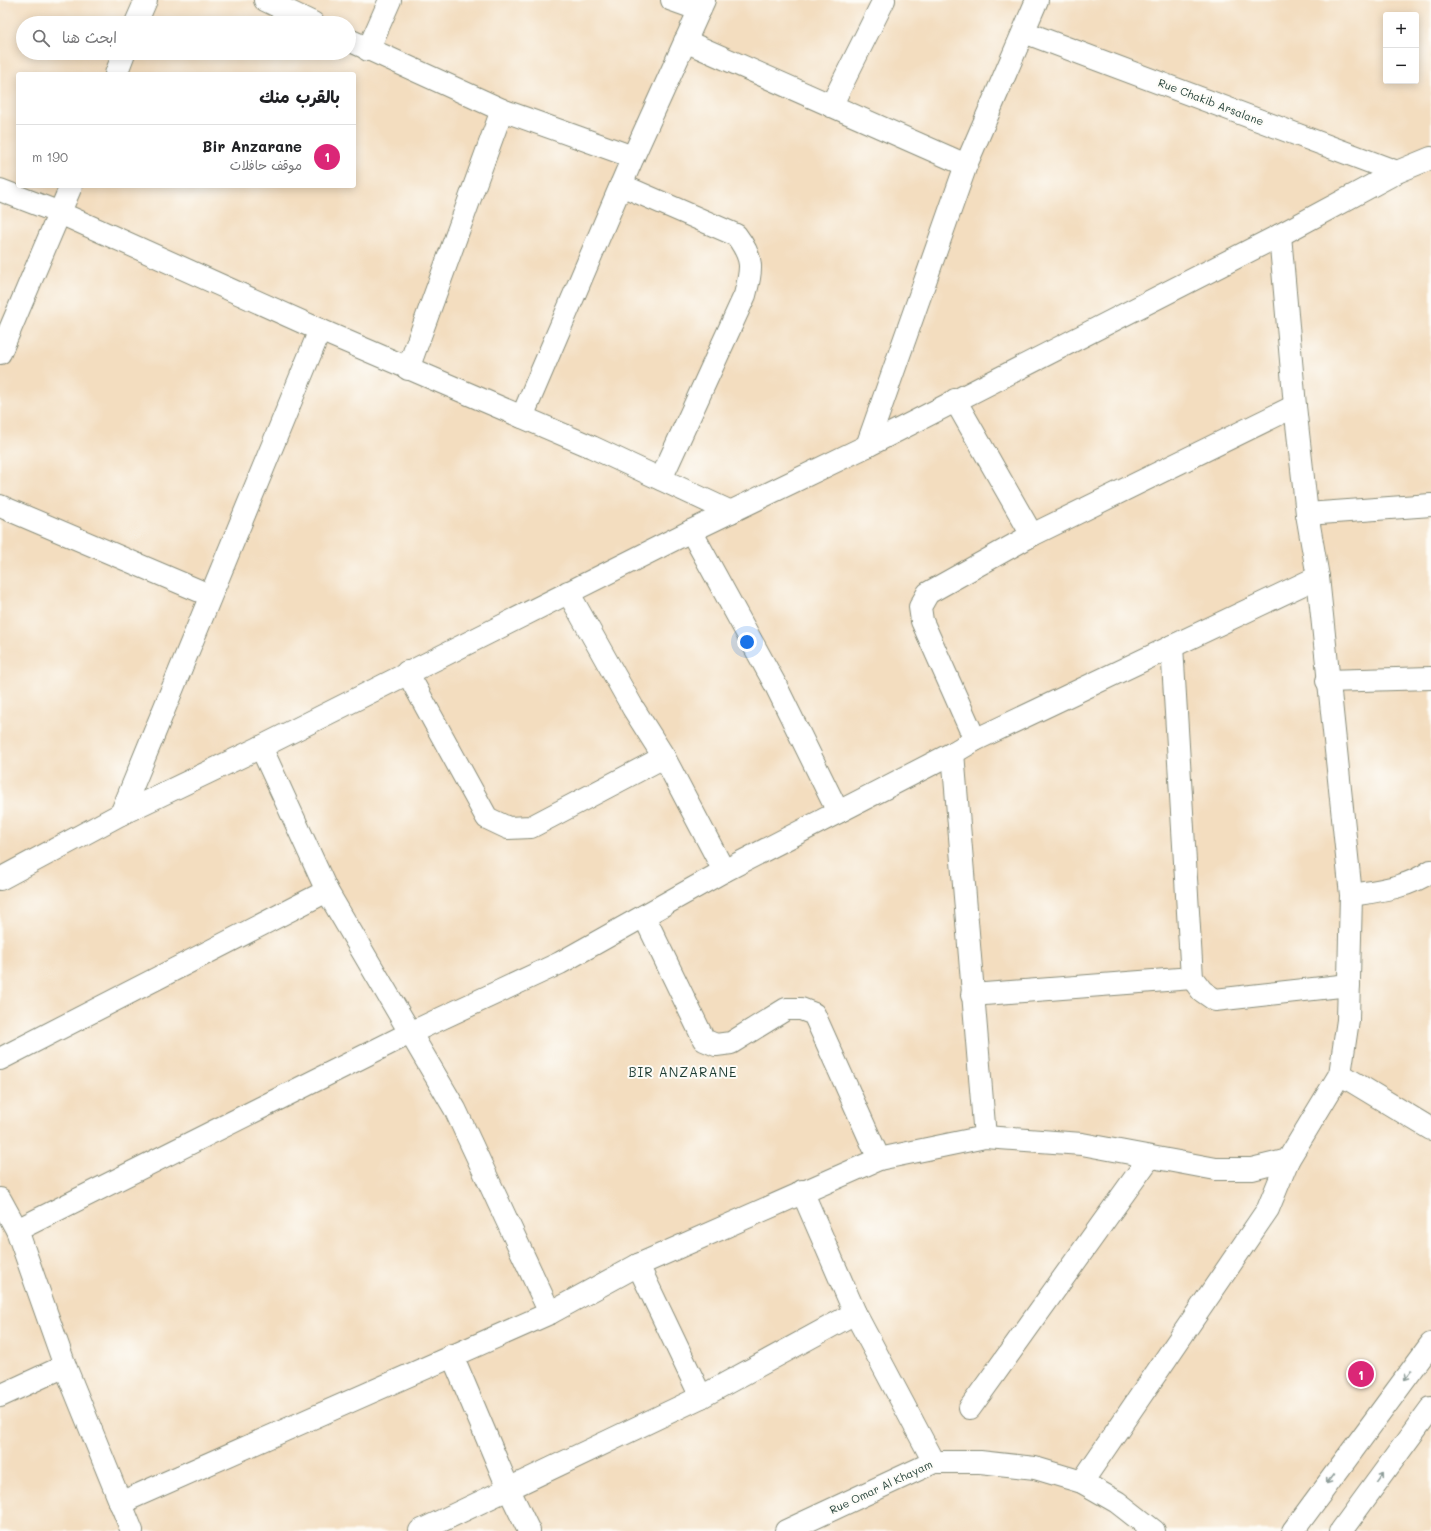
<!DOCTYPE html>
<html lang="ar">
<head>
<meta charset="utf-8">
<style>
	body { margin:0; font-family:Mali,"Playpen Sans Arabic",sans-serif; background:#f6f6f6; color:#202124; direction:rtl }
	.controls { position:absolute; right:12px; top:12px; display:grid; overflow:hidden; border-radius:4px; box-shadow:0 2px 10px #0003 }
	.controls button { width:36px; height:36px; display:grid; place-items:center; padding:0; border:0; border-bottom:1px solid #e0e0e0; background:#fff; color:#202124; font:20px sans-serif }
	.you { position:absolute; left:747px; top:642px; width:14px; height:14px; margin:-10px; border:3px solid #fff; border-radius:50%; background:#1a73e8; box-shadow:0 0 0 6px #1a73e833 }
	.badge { display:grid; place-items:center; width:26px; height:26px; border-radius:50%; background:#db2777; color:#fff; font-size:13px; font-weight:700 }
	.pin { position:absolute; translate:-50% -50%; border:2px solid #fff; box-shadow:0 1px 4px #0006 }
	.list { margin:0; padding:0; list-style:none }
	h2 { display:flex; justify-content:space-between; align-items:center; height:52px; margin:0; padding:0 16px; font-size:17px }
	h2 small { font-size:13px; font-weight:400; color:#757577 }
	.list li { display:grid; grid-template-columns:26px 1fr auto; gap:12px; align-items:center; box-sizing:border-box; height:64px; padding:0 16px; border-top:1px solid #e0e0e0 }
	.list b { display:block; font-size:15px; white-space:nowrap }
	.list p { margin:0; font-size:13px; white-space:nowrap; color:#757577 }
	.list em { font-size:13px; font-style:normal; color:#757577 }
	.icon { flex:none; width:22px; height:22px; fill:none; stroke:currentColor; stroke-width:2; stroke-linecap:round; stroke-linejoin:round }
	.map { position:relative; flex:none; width:1431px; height:1531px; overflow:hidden; direction:ltr }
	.search { position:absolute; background:#fff; box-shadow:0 2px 10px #0003; left:16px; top:16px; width:340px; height:44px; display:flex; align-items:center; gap:10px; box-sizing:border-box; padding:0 14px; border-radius:22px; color:#757577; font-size:15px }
	.panel { position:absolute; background:#fff; box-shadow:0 2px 10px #0003; left:16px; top:72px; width:340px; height:116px; border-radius:4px; direction:rtl }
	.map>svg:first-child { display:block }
</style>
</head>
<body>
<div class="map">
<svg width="1431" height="1531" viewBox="0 0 1431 1531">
	<rect width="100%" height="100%" fill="#fdfcf7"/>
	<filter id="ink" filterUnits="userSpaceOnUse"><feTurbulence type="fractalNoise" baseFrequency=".025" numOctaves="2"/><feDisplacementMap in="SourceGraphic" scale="8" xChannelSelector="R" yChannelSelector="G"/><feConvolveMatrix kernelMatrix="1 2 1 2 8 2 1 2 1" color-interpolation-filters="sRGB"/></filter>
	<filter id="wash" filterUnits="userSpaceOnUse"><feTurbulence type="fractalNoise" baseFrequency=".012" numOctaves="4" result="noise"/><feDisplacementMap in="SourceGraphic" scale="16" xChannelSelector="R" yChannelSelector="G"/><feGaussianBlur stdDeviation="0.9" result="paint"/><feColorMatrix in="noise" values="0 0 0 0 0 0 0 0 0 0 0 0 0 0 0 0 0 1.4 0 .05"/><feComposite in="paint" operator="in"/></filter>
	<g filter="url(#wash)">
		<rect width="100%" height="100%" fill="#f3ddbf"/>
	</g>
	<g filter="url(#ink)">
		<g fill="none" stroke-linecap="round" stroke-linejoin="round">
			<g stroke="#898d7a" stroke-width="24">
				<g id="street">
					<polyline points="265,0 313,23"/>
					<polyline points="672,0 700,10"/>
					<polyline points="136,23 146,0"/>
					<polyline points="1024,32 1397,172"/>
					<polyline points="349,40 502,110 633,157"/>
					<polyline points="685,41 966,165"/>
					<polyline points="368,50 390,0"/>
					<polyline points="116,74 124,53"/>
					<polyline points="831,106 884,0"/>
					<path d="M621,185L736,235C754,259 752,268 745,295L661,479"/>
					<polyline points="0,190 60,213 320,330 592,447 731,512"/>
					<polyline points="0,353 71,186"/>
					<polyline points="408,369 502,110"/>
					<polyline points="955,400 1032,535"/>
					<polyline points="522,417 633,157 704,0"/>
					<polyline points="867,446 966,165 1037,0"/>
					<polyline points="0,506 209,595"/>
					<polyline points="1307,514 1431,505"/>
					<polyline points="691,531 775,684 838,812"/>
					<polyline points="568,592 633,708 664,757 724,871"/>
					<polyline points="1172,646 1192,978 1202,991 1215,1000 1349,985"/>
					<polyline points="407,672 487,818 508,828 531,827 664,757"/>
					<polyline points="1327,681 1431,678"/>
					<polyline points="975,740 922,621 920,607 928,593 1032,535 1295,406"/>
					<polyline points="261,747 327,891 455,1109 550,1313"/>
					<polyline points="953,753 985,1137"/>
					<polyline points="121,814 320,330"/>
					<polyline points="0,879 121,814 261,747 691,531 867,446 1280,235 1397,172 1431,158"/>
					<path d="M1351,895C1377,891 1408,888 1431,871"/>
					<polyline points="644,916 704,1040 716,1045 731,1043 786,1009 801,1009 814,1014 879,1159"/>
					<polyline points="972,995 1192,978"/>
					<polyline points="0,1059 327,891"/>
					<polyline points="1340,1074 1431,1129"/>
					<polyline points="802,1191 855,1313 934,1462"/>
					<polyline points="0,1199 17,1230 65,1366 132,1531"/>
					<polyline points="17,1230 410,1033 560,963 724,871 953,753 975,740 1318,577"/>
					<polyline points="638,1265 701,1397"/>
					<polyline points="452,1355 509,1490 529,1531"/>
					<polyline points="0,1396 65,1366"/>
					<polyline points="970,1408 1150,1157"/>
					<polyline points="1082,1482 1268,1209 1288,1160"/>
					<polyline points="120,1503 550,1313 638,1265 879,1159 985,1137 1082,1144 1216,1169 1252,1169 1288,1160 1340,1074 1348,1020 1351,895 1318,577 1307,514 1295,406 1280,235"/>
					<polyline points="420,1531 701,1397 855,1313"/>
					<polyline points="786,1531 934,1462 980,1462 1035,1468 1072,1479 1082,1482 1117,1502 1154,1531"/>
				</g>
			</g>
			<g stroke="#898d7a" stroke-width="24">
				<g id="secondary">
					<polyline points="1293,1531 1431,1344"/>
					<polyline points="1341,1531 1431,1408"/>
				</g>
			</g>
			<use href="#street" stroke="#fff" stroke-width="22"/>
			<use href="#secondary" stroke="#fff" stroke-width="22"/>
		</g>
		<defs><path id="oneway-shaft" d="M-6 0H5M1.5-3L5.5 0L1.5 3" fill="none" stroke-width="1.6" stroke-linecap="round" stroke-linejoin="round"/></defs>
		<g stroke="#8f9e9a">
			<use href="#oneway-shaft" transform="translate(1408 1375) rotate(127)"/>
			<use href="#oneway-shaft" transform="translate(1381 1477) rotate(-54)"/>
			<use href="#oneway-shaft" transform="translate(1330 1479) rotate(126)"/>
		</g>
	</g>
	<g text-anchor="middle" stroke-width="4" stroke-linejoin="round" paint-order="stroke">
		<g font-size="11" fill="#1f3d34" stroke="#fdfcf7">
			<text transform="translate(1211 102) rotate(21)" y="4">Rue Chakib Arsalane</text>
			<text transform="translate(881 1487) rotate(-25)" y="4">Rue Omar Al Khayam</text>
		</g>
		<g font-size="13" letter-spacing="1" fill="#1f3d34" stroke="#fdfcf7">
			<text x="683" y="1077">BIR ANZARANE</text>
		</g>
	</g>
</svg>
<div class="controls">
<button>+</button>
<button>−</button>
</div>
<div class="you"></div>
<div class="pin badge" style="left:1361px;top:1374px">1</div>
<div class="search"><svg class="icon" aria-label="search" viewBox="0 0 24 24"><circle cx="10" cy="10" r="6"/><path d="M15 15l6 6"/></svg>ابحث هنا</div>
<section class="panel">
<h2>بالقرب منك<small></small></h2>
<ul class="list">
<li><span class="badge">1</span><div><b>Bir Anzarane</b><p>موقف حافلات</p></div><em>190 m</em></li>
</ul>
</section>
</div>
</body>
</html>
